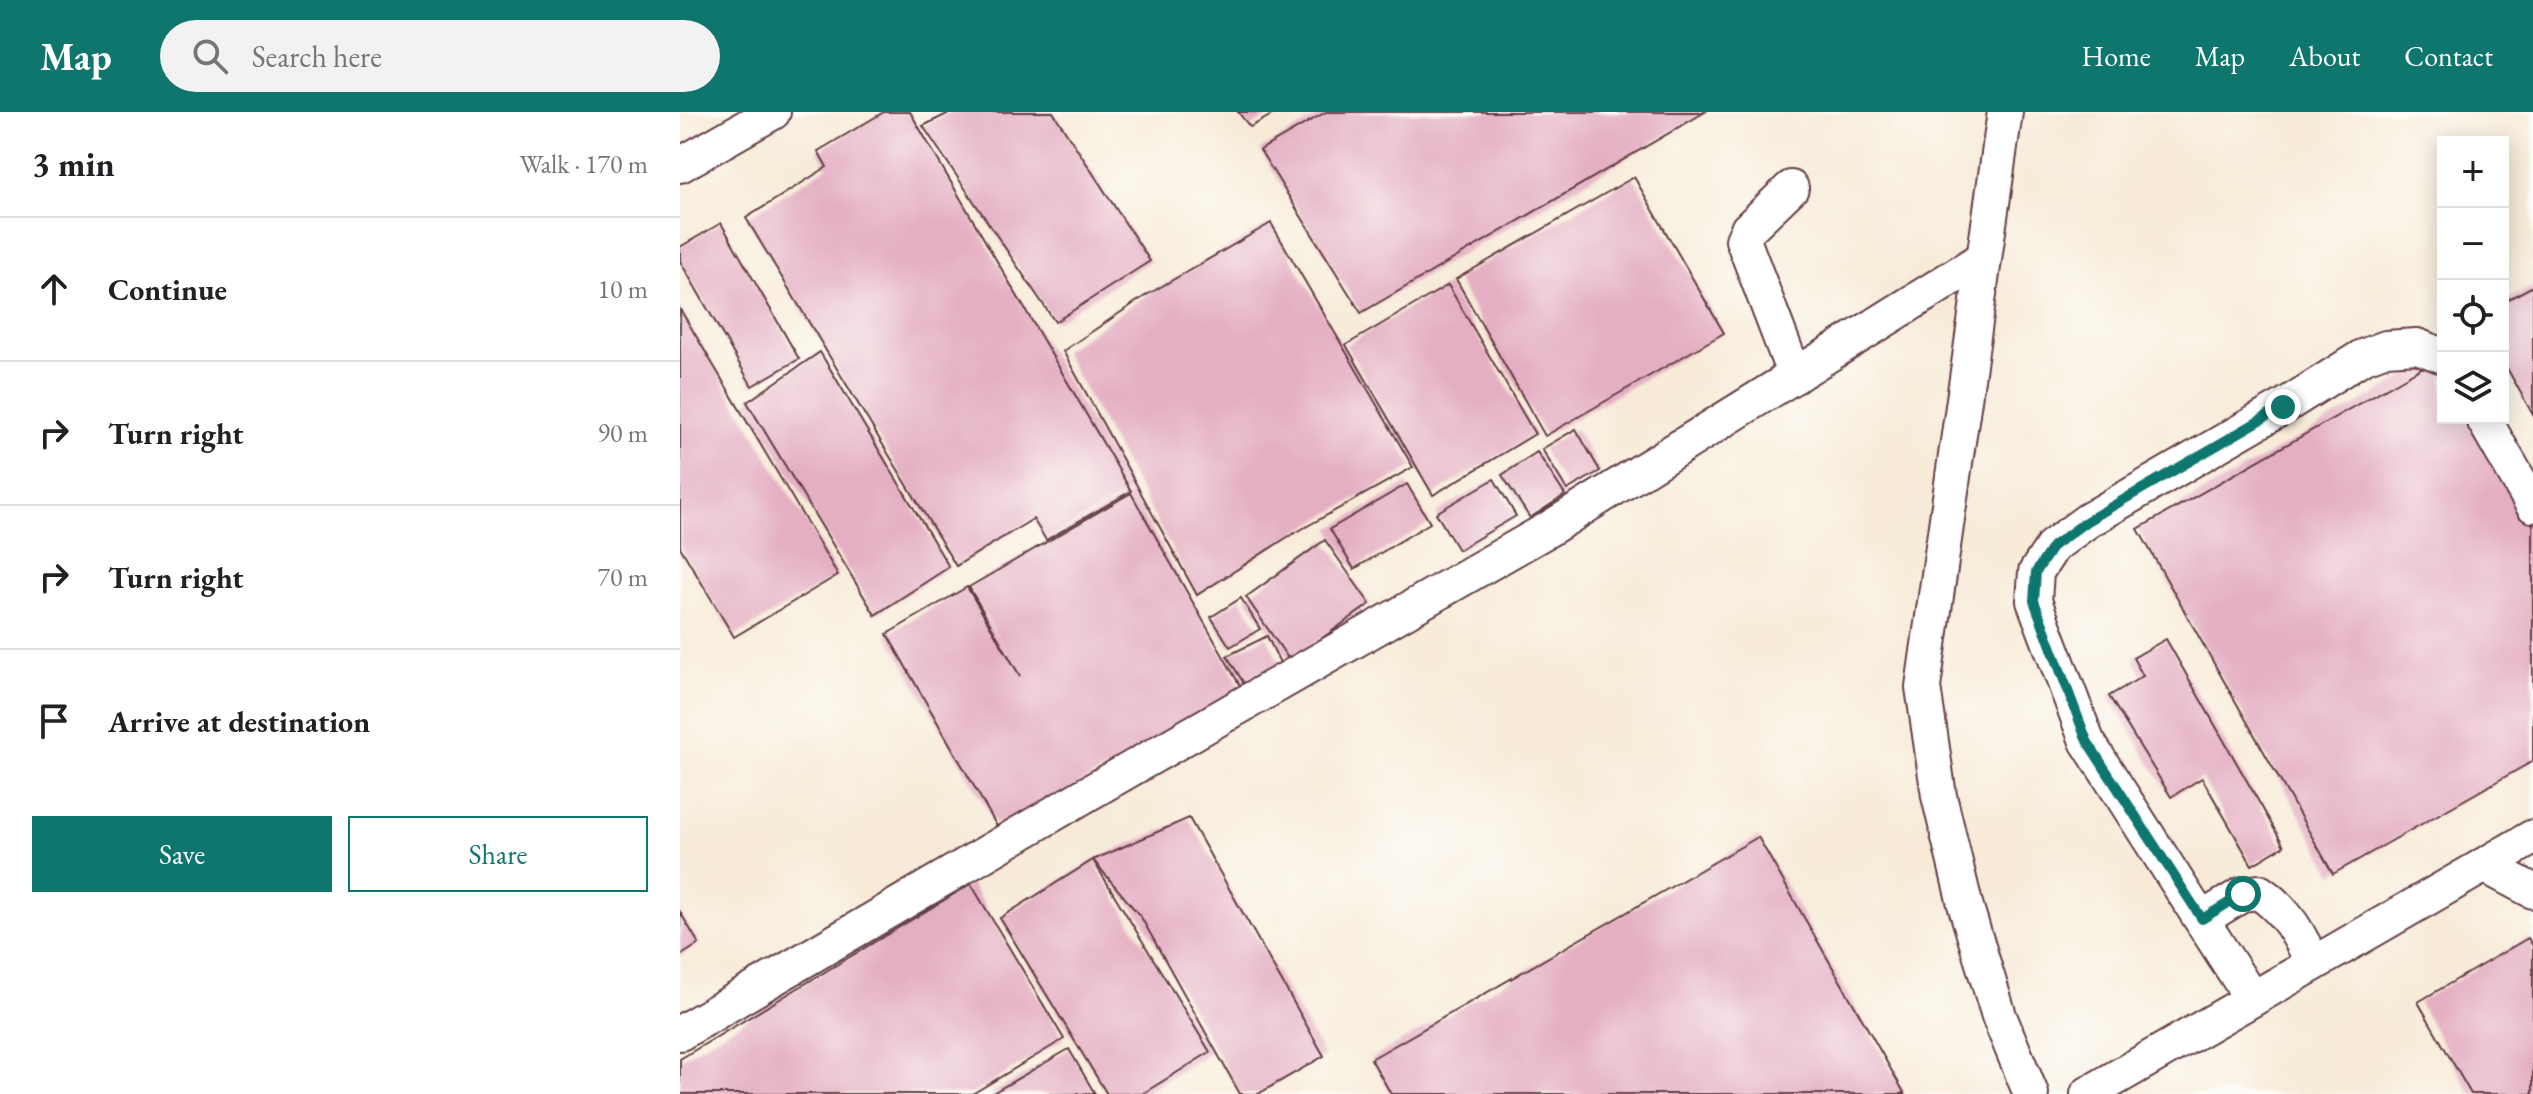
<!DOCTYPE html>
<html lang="en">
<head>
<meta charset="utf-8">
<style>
	body { margin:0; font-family:"EB Garamond",serif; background:#f2f2f2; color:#202124 }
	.controls { position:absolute; right:24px; top:24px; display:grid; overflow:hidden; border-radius:0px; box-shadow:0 4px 20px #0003 }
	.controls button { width:72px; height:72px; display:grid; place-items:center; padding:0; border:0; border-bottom:2px solid #e0e0e0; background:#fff; color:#202124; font:40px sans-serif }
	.stop { position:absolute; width:24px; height:24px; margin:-18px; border:6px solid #0f766e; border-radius:50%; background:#fff }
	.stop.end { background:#0f766e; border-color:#fff; box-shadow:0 2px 8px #0008 }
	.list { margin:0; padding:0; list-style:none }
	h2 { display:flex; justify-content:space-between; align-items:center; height:104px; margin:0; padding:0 32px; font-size:34px }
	h2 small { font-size:26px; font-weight:400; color:#757577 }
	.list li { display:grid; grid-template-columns:52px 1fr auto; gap:24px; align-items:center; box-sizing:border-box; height:144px; padding:0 32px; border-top:2px solid #e0e0e0 }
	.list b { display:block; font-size:30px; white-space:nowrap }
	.list em { font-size:26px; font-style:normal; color:#757577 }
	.actions { display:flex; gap:16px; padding:24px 32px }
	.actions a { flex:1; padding:18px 0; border:2px solid #0f766e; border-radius:0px; text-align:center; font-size:28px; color:#0f766e }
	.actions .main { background:#0f766e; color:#fff }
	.icon { flex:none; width:44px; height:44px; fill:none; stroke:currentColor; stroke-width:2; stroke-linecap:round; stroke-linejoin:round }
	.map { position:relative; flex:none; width:1853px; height:982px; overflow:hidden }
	header { display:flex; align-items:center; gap:48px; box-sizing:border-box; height:112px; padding:0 40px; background:#0f766e; color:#fff }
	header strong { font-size:38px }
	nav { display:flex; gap:44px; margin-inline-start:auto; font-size:28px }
	.search { width:560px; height:72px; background:#f2f2f2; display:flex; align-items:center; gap:20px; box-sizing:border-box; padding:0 28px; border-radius:44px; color:#757577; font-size:30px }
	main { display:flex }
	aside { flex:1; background:#fff }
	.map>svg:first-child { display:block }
</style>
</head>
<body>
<header>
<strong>Map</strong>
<div class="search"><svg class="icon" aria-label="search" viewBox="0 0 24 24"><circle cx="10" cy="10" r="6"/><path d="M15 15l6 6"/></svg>Search here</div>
<nav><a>Home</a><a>Map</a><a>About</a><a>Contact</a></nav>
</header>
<main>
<aside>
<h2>3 min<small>Walk · 170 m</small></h2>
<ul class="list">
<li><svg class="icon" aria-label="ahead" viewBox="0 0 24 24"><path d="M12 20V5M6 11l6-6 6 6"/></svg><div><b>Continue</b></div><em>10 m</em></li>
<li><svg class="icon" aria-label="right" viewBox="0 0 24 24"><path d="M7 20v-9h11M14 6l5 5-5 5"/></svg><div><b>Turn right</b></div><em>90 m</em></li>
<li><svg class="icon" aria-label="right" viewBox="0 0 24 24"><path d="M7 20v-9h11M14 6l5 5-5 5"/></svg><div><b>Turn right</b></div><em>70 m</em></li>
<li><svg class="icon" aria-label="arrive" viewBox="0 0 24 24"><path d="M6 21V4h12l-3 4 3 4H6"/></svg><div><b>Arrive at destination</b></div></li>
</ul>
<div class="actions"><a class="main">Save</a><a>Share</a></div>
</aside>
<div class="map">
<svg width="1853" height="982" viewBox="0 0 1853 982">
	<rect width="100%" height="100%" fill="#fdfcf7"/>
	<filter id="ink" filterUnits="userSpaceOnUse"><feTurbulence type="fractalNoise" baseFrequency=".0125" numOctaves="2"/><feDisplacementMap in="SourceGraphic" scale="16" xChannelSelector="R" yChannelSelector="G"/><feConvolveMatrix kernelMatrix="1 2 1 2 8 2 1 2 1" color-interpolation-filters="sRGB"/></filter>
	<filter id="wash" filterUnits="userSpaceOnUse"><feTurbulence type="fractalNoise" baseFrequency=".006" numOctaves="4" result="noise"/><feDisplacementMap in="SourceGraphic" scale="32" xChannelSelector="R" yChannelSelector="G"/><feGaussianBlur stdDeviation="1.8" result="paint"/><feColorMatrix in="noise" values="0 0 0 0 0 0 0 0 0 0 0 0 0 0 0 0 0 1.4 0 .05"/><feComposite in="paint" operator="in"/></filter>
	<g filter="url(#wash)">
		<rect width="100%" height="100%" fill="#f7ebd8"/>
		<g id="blocks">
			<g fill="#e4afc3">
				<polygon points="204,0 230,0 451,379 366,428 353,407 276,454 66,106 147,55 138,39"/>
				<polygon points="271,0 373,0 470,149 375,210 243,14"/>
				<polygon points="558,0 597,0 570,15"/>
				<polygon points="646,0 1025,0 681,201 580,38"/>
				<polygon points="954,65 1044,221 865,324 776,167"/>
				<polygon points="41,111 119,247 72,274 0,149 0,135"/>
				<polygon points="591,111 733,355 606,426 517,483 383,239 465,184"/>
				<polygon points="768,173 855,322 753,383 666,233"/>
				<polygon points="1853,174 1853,303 1823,249 1823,190"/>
				<polygon points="0,197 158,463 54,525 0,435"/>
				<polygon points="140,240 269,455 195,503 67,290"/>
				<polygon points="1759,246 1763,253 1763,306 1793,306 1853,413 1853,649 1653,762 1458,417"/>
				<polygon points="896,317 920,359 887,378 862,337"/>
				<polygon points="857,340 885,383 850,406 822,363"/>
				<polygon points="814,367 836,404 778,438 756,401"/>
				<polygon points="727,372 750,411 674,457 650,417"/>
				<polygon points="451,381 563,579 319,718 207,522 287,475 340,564 289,475"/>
				<polygon points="645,428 690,492 610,549 566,485"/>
				<polygon points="561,486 580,517 550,535 531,505"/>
				<polygon points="587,524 602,555 565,573 547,544"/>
				<polygon points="1486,527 1604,734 1572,753 1522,666 1491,685 1429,584 1463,564 1453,546"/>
				<polygon points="509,706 644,944 578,982 560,982 461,805 413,748"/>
				<polygon points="1078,725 1225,982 711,982 691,947"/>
				<polygon points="413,748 530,940 462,982 427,982 320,806"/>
				<polygon points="291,772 384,927 292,982 0,982 0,947"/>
				<polygon points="0,800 19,832 0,844"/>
				<polygon points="1848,826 1853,834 1853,982 1791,982 1738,890"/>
				<polygon points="389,937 415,982 311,982"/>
			</g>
		</g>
	</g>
	<g filter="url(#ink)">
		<use href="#blocks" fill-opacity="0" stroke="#643e45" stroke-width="2"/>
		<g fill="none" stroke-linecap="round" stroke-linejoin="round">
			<g stroke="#643e45" stroke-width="38">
				<g id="minor">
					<polyline points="1325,0 1243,575 1259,684 1285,792 1319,904 1351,982"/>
					<polyline points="0,53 93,0"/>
					<polyline points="1111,76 1068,117 1063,128 1115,264"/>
					<polyline points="1803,306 1853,393"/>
					<polyline points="1804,753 1853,779"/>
					<path d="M1522,807L1563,782L1579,780C1608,800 1618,821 1633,851"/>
					<polyline points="1572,887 1407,629 1354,489 1356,460 1373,434 1407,409 1603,295 1682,245 1706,236 1737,234 1763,244"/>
					<polyline points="0,921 407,682 867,418 1302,147"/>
					<polyline points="1408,982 1853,725"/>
				</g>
			</g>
			<use href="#minor" stroke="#fff" stroke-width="34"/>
		</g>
	</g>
	<g fill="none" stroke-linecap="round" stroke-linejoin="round" filter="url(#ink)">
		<polyline stroke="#0f766e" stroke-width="10" points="1563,782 1522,807 1407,629 1354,489 1356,460 1373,434 1407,409 1603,295"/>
	</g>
</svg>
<div class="controls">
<button>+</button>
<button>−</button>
<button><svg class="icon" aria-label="locate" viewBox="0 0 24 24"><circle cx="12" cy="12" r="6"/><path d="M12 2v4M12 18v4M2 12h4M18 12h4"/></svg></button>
<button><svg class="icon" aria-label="layers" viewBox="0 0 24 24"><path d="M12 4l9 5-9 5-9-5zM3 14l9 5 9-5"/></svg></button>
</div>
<div class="stop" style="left:1563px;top:782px"></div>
<div class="stop end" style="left:1603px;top:295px"></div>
</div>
</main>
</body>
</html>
